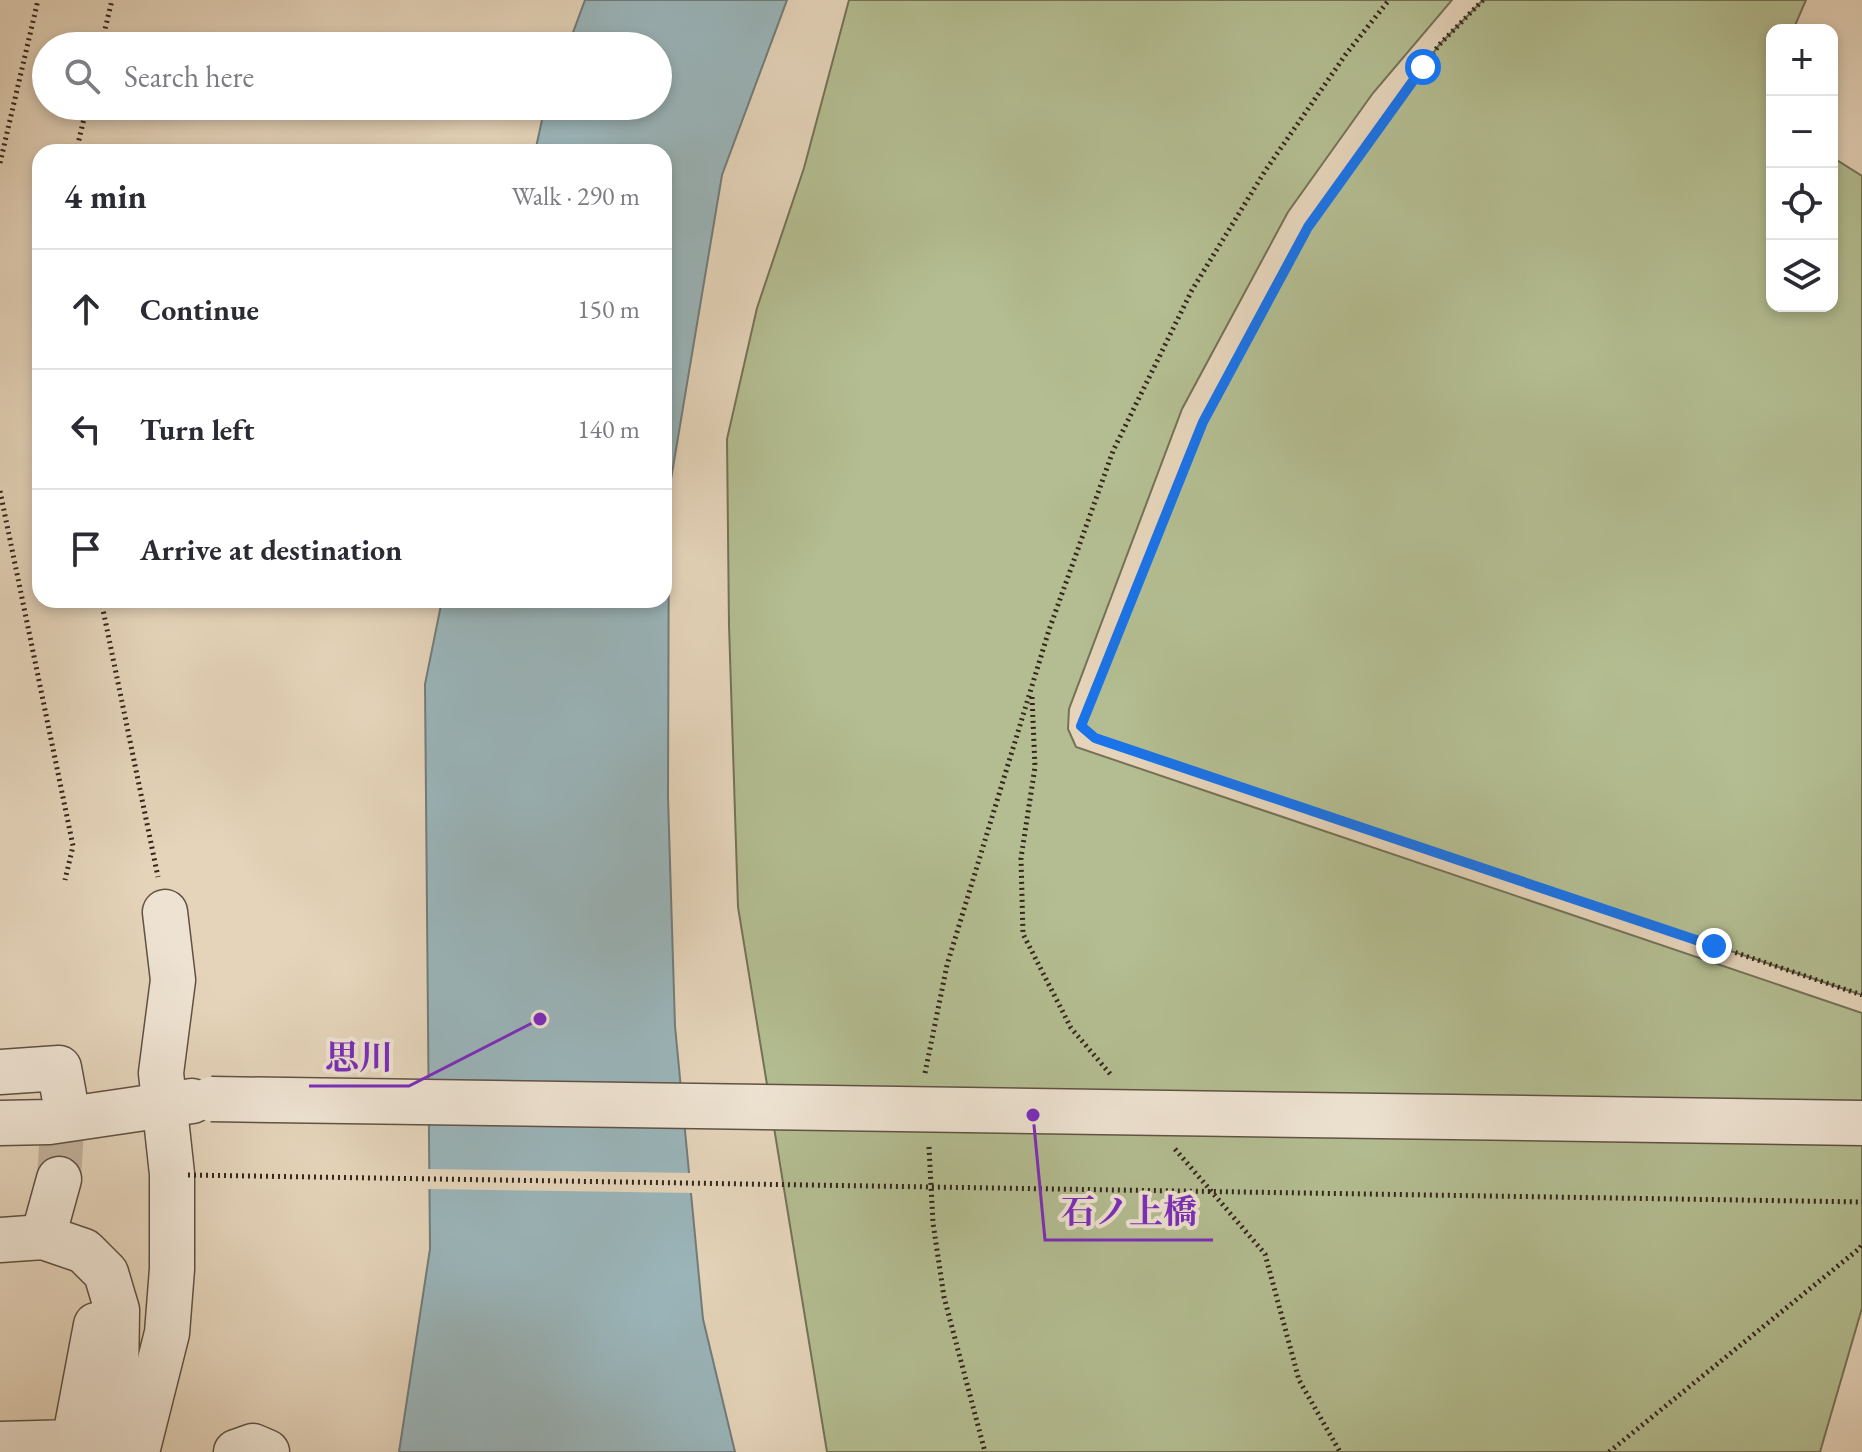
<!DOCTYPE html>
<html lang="en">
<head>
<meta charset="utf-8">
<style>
	body { margin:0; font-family:"EB Garamond","Noto Serif JP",serif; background:#f7f7f7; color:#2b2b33 }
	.controls { position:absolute; right:24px; top:24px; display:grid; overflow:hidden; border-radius:16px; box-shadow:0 4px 12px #0003 }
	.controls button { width:72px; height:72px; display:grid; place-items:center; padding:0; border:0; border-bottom:2px solid #e1e1e2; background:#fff; color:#2b2b33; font:40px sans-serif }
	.stop { position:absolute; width:24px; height:24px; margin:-18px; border:6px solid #1a73e8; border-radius:50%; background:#fff }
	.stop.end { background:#1a73e8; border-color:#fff; box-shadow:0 2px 8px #0008 }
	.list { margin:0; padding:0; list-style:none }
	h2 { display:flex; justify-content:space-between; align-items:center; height:104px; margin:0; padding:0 32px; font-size:34px }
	h2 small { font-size:26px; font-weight:400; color:#7c7c81 }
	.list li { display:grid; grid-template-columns:52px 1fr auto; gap:24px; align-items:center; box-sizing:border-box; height:120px; padding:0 32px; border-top:2px solid #e1e1e2 }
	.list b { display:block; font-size:30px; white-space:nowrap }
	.list em { font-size:26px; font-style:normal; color:#7c7c81 }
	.icon { flex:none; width:44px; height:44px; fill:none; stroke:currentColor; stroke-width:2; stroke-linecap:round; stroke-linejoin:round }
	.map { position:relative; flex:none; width:1862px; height:1452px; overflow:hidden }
	.search { position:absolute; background:#fff; box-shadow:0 4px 12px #0003; left:32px; top:32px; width:640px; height:88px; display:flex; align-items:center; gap:20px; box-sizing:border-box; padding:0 28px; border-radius:44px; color:#7c7c81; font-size:30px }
	.panel { position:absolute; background:#fff; box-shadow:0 4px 12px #0003; left:32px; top:144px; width:640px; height:464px; border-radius:24px }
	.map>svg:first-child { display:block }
</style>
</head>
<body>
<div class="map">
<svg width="1862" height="1452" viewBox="0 0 1862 1452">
	<rect width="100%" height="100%" fill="#e5d4ba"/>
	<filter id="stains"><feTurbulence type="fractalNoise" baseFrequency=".0025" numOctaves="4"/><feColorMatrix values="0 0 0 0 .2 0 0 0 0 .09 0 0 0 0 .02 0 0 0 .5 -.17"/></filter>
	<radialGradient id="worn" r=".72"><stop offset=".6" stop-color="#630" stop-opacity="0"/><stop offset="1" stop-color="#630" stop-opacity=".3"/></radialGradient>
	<g fill="#b3bd91" stroke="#747257" stroke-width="2">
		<polygon points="849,0 1452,0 1373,93 1288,212 1182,409 1069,709 1068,729 1076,747 1862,1013 1862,1308 1820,1452 827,1452 738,907 729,625 727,439 757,308 804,168"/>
		<polygon points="1483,0 1806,0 1793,30 1772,30 1772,306 1832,306 1832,157 1862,176 1862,995 1095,738 1081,726 1203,422 1308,227 1439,45"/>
	</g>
	<polygon fill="#9ab5ba" stroke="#727c7b" stroke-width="2" points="585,0 787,0 722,175 669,491 668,797 675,1026 703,1319 735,1452 399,1452 430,1249 425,684 442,600 664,600 664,152 535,152 545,106 658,106 658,46 568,46"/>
	<polygon fill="#e5d4ba" points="425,1169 693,1173 695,1193 425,1189"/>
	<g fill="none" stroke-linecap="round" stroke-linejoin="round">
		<polyline stroke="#c2b19b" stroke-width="44" stroke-dasharray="44 22" stroke-linecap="butt" points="59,1179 64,1095"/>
		<g stroke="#615244" stroke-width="47">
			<g id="minor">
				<polyline points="0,1072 59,1068 64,1095"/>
				<polyline points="0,1123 49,1122 192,1101"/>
				<polyline points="43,1237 59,1179"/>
				<polyline points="0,1240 43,1237 84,1251 106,1273 117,1310 115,1452"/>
				<polyline points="0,1444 74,1442 96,1325"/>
				<polyline points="137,1452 167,1333 172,1269 172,1174 161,1073 173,980 165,912"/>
				<polyline points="236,1452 253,1446 267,1452"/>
			</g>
		</g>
		<g stroke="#35261d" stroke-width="5" stroke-dasharray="2 4" stroke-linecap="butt">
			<polyline points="1483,0 1439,45 1308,227 1203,422 1081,726 1095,738 1862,995"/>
			<polyline points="101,46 112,0"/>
			<polyline points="76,152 87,106"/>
			<polyline points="0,163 38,0"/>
			<polyline points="0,491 73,846 65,880"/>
			<polyline points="101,600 158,877"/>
			<polyline points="1032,697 1035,767 1021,858 1023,934 1071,1028 1111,1075"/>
			<polyline points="925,1073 947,965 1049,630 1113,451 1192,290 1265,171 1346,54 1389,0"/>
			<polyline points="929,1147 933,1223 944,1297 985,1452"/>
			<polyline points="1175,1149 1265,1254 1299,1380 1340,1452"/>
			<polyline points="1609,1452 1860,1248 1862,1244"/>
		</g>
		<use href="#minor" stroke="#eee3d2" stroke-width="44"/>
		<g stroke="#615244" stroke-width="47" stroke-linecap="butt">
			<polyline id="minor-bridge" points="211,1099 1862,1123"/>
		</g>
		<polyline stroke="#35261d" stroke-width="5" stroke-dasharray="2 4" stroke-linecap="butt" points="188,1175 1862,1202"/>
		<use href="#minor-bridge" stroke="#eee3d2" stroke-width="44"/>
	</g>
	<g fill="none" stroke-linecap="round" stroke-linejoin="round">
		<polyline stroke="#1a73e8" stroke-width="10" points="1423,67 1308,227 1203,422 1081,726 1095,738 1714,946"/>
	</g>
	<path fill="none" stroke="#7b2cbf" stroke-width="3" d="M540 1019L409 1086H309M1033 1115L1045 1240H1213"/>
	<g fill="#7b2cbf" stroke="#eee3d2" stroke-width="3">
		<circle cx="540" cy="1019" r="8"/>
		<circle cx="1033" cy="1115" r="8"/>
	</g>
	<g font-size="34" text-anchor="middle" font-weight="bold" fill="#7b2cbf" stroke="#eee3d2" stroke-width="8" stroke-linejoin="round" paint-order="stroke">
		<text x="359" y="1069">思川</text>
		<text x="1129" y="1223">石ノ上橋</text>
	</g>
	<rect width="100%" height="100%" filter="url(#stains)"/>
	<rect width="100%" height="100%" fill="url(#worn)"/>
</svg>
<div class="controls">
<button>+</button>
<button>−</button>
<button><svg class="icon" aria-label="locate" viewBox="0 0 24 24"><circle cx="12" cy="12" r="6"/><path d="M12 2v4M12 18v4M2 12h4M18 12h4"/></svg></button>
<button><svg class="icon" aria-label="layers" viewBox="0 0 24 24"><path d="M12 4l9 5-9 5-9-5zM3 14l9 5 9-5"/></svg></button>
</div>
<div class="stop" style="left:1423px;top:67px"></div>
<div class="stop end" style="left:1714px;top:946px"></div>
<div class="search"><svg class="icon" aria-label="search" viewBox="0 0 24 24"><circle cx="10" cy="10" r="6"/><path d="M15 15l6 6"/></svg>Search here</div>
<section class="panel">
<h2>4 min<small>Walk · 290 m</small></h2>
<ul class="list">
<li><svg class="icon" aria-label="ahead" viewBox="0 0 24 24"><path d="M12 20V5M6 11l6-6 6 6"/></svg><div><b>Continue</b></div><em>150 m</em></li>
<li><svg class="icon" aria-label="left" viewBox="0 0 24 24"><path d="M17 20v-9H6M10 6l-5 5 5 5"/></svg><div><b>Turn left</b></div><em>140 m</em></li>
<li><svg class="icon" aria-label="arrive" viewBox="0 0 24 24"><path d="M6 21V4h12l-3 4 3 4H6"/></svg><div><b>Arrive at destination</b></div></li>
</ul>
</section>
</div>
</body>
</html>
